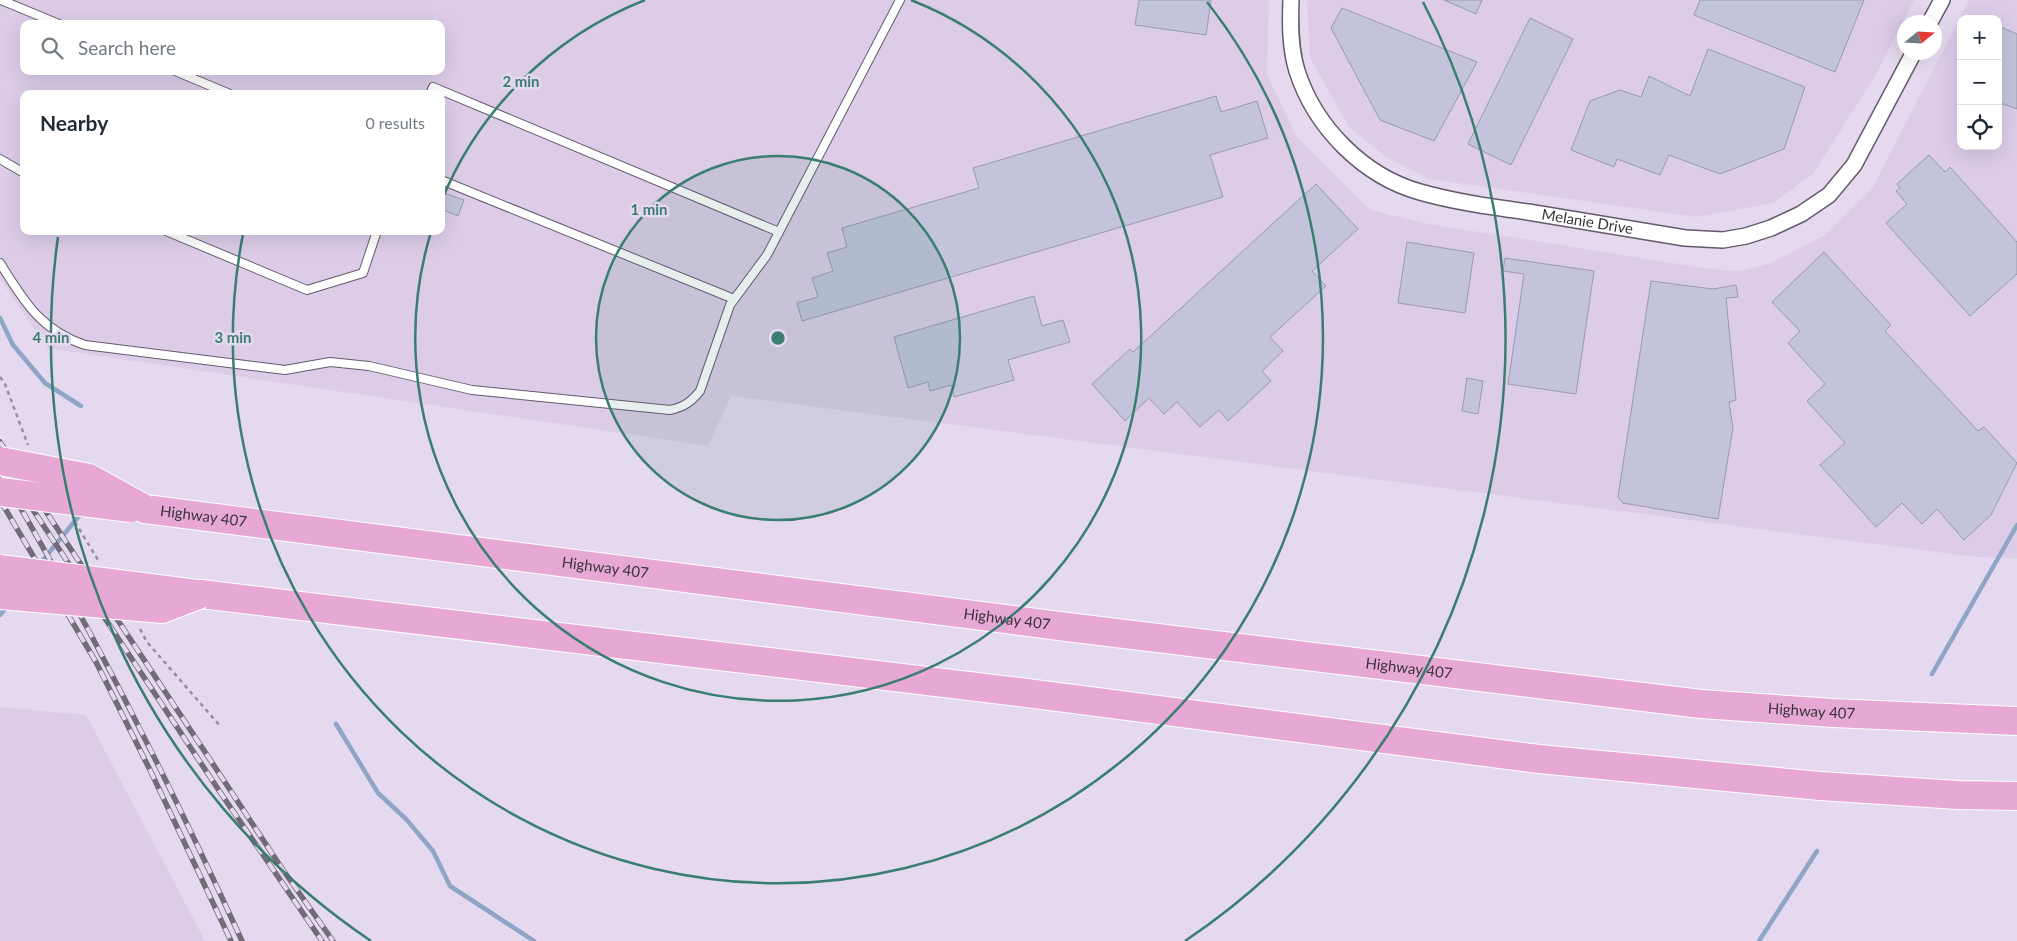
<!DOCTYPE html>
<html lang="en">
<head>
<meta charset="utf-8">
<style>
	body { margin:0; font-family:Lato,sans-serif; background:#f2f2f3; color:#1f2937 }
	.controls { position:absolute; right:15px; top:15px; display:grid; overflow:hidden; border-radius:10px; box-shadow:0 5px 20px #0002 }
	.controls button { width:45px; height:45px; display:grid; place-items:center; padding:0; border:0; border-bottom:1px solid #e0e1e3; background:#fff; color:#1f2937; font:25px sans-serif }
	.compass { position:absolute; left:1897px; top:15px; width:45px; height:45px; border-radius:50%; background:#fff; box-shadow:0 5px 20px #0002; rotate:72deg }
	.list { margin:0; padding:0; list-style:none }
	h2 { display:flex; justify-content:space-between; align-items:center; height:65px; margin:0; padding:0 20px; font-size:21px }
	h2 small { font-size:16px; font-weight:400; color:#747a83 }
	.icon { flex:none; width:28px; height:28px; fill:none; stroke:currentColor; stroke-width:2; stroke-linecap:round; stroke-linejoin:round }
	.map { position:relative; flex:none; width:2017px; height:941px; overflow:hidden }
	.search { position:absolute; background:#fff; box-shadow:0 5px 20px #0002; left:20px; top:20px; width:425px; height:55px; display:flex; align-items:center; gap:12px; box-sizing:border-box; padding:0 18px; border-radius:10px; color:#747a83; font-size:19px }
	.panel { position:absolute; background:#fff; box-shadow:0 5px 20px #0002; left:20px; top:90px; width:425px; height:145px; border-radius:10px }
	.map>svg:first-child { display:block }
</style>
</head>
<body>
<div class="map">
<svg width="2017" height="941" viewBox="0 0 2017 941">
	<rect width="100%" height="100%" fill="#e5d9ef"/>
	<g fill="#dccce8" fill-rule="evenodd">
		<path d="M0,0H1269L1267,74L1296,136L1370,210L1429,224L1710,269L1739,271L1769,264L1825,235L1872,189L1969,0H2017V558L1976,557L731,396L708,446L47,348L0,279ZM1961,19H1998V146H1961ZM24,24H441V71H24ZM24,94H441V231H24Z"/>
		<polygon points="1307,0 1914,0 1875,76 1813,174 1773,203 1696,217 1429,179 1386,157 1349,127 1310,58"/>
		<polygon points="0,707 86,715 205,941 0,941"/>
	</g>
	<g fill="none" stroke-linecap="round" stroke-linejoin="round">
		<g stroke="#8fa5c6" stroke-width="4.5">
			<polyline points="0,318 13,345 45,383 81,406"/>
			<polyline points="39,565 83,511"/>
			<polyline points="0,615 8,605"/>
			<polyline points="1932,674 2017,525"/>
			<polyline points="336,724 378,793 406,819 433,851 450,886 534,941"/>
			<polyline points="1759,941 1817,851"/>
		</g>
	</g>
	<g fill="#c3c4db" stroke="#9899af">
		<polygon points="1139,0 1211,0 1206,35 1135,25"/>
		<polygon points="1444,0 1482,0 1476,14"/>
		<polygon points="1700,0 1864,0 1835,72 1694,15"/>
		<polygon points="1342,8 1477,62 1434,141 1380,120 1331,28"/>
		<polygon points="1530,18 1573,39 1511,165 1468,144"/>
		<polygon points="1998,26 2017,34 2017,109 1998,102"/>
		<polygon points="1708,49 1805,87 1784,149 1720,174 1669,155 1660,175 1617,159 1614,167 1571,150 1590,101 1620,90 1641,97 1649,76 1690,96"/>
		<polygon points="1216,96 1221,112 1257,101 1268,138 1210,155 1223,197 802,321 797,303 818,297 812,278 833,271 827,253 847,247 842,228 979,188 973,168"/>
		<polygon points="1929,155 1945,172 1950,167 2017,242 2017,274 1970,316 1886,223 1907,204 1896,191 1900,188 1897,184"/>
		<polygon points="1316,184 1358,229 1312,271 1326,286 1270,337 1283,351 1262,371 1271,381 1228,421 1219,410 1200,427 1177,402 1164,414 1149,398 1125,421 1092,384 1130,349 1133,352"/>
		<polygon points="441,192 464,200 458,216 441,209"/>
		<polygon points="1407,242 1474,253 1465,313 1398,303"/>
		<polygon points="1824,252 1891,325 1885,331 1978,431 1984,427 2017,463 1991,515 1964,540 1937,509 1922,524 1902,503 1876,527 1820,465 1845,443 1807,401 1825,384 1788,343 1800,331 1772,302"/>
		<polygon points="1505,258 1594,271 1576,394 1508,384 1524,274 1503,271"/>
		<polygon points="1651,281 1713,289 1736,285 1738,297 1726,298 1736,400 1729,402 1733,428 1718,519 1623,503 1618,497"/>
		<polygon points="1034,296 1042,326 1063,320 1070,342 1008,360 1014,380 954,397 951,385 930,391 928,382 908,388 894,337"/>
		<polygon points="1467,378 1483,381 1478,414 1462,411"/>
	</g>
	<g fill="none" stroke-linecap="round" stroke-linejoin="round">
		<g stroke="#645a6c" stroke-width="10">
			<g id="lane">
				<polyline points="1,0 59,24"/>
				<polyline points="175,71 230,94"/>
				<polyline points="430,94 433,87 779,232"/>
				<polyline points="0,159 24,173"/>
				<polyline points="441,180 734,299"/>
				<polyline points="166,231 307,290 363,273 377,231"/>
				<path d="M0,263C24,301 40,330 85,345L285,370L330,362L369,366L472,390L670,410C684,407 691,402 700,391L730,305L767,255L900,0"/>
			</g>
		</g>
		<g stroke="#645a6c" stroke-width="18">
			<g id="street">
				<path id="s1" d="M1291,0C1290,24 1290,48 1297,71C1315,127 1363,176 1420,192C1455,202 1492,207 1528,212C1580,221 1633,229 1685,238L1723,240L1746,236L1771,228L1801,214L1829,195L1854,165L1914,52"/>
				<polyline points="1930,22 1942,0"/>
			</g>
		</g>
		<g stroke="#fff" stroke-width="30">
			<g id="highway">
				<path id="s2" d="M145,509L1067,627L1701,704L1833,713L2017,721"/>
				<polyline points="201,594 1019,692 1539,759 1820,786 1958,795 2017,796"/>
			</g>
		</g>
		<g stroke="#968d9d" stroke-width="2.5" stroke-dasharray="4 4" stroke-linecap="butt">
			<polyline points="0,377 5,384 28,445"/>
			<polyline points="75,522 98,560"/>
			<polyline points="140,629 147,642 221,727"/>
		</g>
		<use href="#lane" stroke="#fff" stroke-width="8"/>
		<use href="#street" stroke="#fff" stroke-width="15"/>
		<use href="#highway" stroke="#e7a8d6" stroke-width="28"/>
		<g stroke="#726b78" stroke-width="5.5">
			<g id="rail">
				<polyline points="0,442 283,870 333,941"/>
				<polyline points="0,460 222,795 322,941"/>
				<path d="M1,474C90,626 169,781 242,941"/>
				<polyline points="0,500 96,662 150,770 231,941"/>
			</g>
		</g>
		<use href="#rail" stroke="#e5d9ef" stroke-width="4" stroke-dasharray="11" stroke-linecap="butt"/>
		<g stroke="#fff" stroke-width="30" stroke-linecap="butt">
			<g id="highway-bridge">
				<polyline points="0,461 89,478 145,509"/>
				<polyline points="0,492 131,508"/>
				<polyline points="0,569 197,594"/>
				<polyline points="0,595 162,609 201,594"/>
			</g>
		</g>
		<use href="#highway-bridge" stroke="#e7a8d6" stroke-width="28"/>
	</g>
	<circle cx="778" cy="338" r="182" fill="#3a7e72" fill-opacity=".12"/>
	<g fill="none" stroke="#3a7e72" stroke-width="2.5">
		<circle cx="778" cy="338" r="182"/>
		<path d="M441 202A363 363 0 0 1 645 0M911 0A363 363 0 1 1 431 232"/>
		<path d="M1207 2A545 545 0 1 1 243 234"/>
		<path d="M371 941A727 727 0 0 1 58 237M1423 2A727 727 0 0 1 1185 941"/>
	</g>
	<g text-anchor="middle" stroke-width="5" stroke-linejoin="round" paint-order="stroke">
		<g font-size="15" fill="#38343c" stroke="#e5d9ef">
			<text dy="5" stroke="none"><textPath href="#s1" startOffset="421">Melanie Drive</textPath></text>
			<text dy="5" stroke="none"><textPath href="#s2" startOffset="59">Highway 407</textPath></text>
			<text dy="5" stroke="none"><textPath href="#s2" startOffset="464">Highway 407</textPath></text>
			<text dy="5" stroke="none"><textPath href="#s2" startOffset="869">Highway 407</textPath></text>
			<text dy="5" stroke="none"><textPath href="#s2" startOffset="1274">Highway 407</textPath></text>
			<text dy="5" stroke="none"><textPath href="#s2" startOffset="1679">Highway 407</textPath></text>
		</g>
	</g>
	<circle cx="778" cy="338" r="8" fill="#3a7e72" stroke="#e5d9ef" stroke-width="2.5"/>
	<g font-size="15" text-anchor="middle" font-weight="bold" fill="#3a7e72" stroke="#e5d9ef" stroke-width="5" stroke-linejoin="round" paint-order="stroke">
		<text x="521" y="87">2 min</text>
		<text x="649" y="215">1 min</text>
		<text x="51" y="343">4 min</text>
		<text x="233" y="343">3 min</text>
	</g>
</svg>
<div class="controls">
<button>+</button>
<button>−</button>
<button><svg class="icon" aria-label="locate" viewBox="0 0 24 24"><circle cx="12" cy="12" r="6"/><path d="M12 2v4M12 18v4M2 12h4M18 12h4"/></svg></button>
</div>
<svg class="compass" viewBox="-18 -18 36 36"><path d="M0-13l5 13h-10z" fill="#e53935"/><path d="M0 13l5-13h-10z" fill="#747a83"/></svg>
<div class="search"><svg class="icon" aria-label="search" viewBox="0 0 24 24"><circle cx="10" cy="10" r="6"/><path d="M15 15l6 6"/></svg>Search here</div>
<section class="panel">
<h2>Nearby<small>0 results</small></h2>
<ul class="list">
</ul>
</section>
</div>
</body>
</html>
